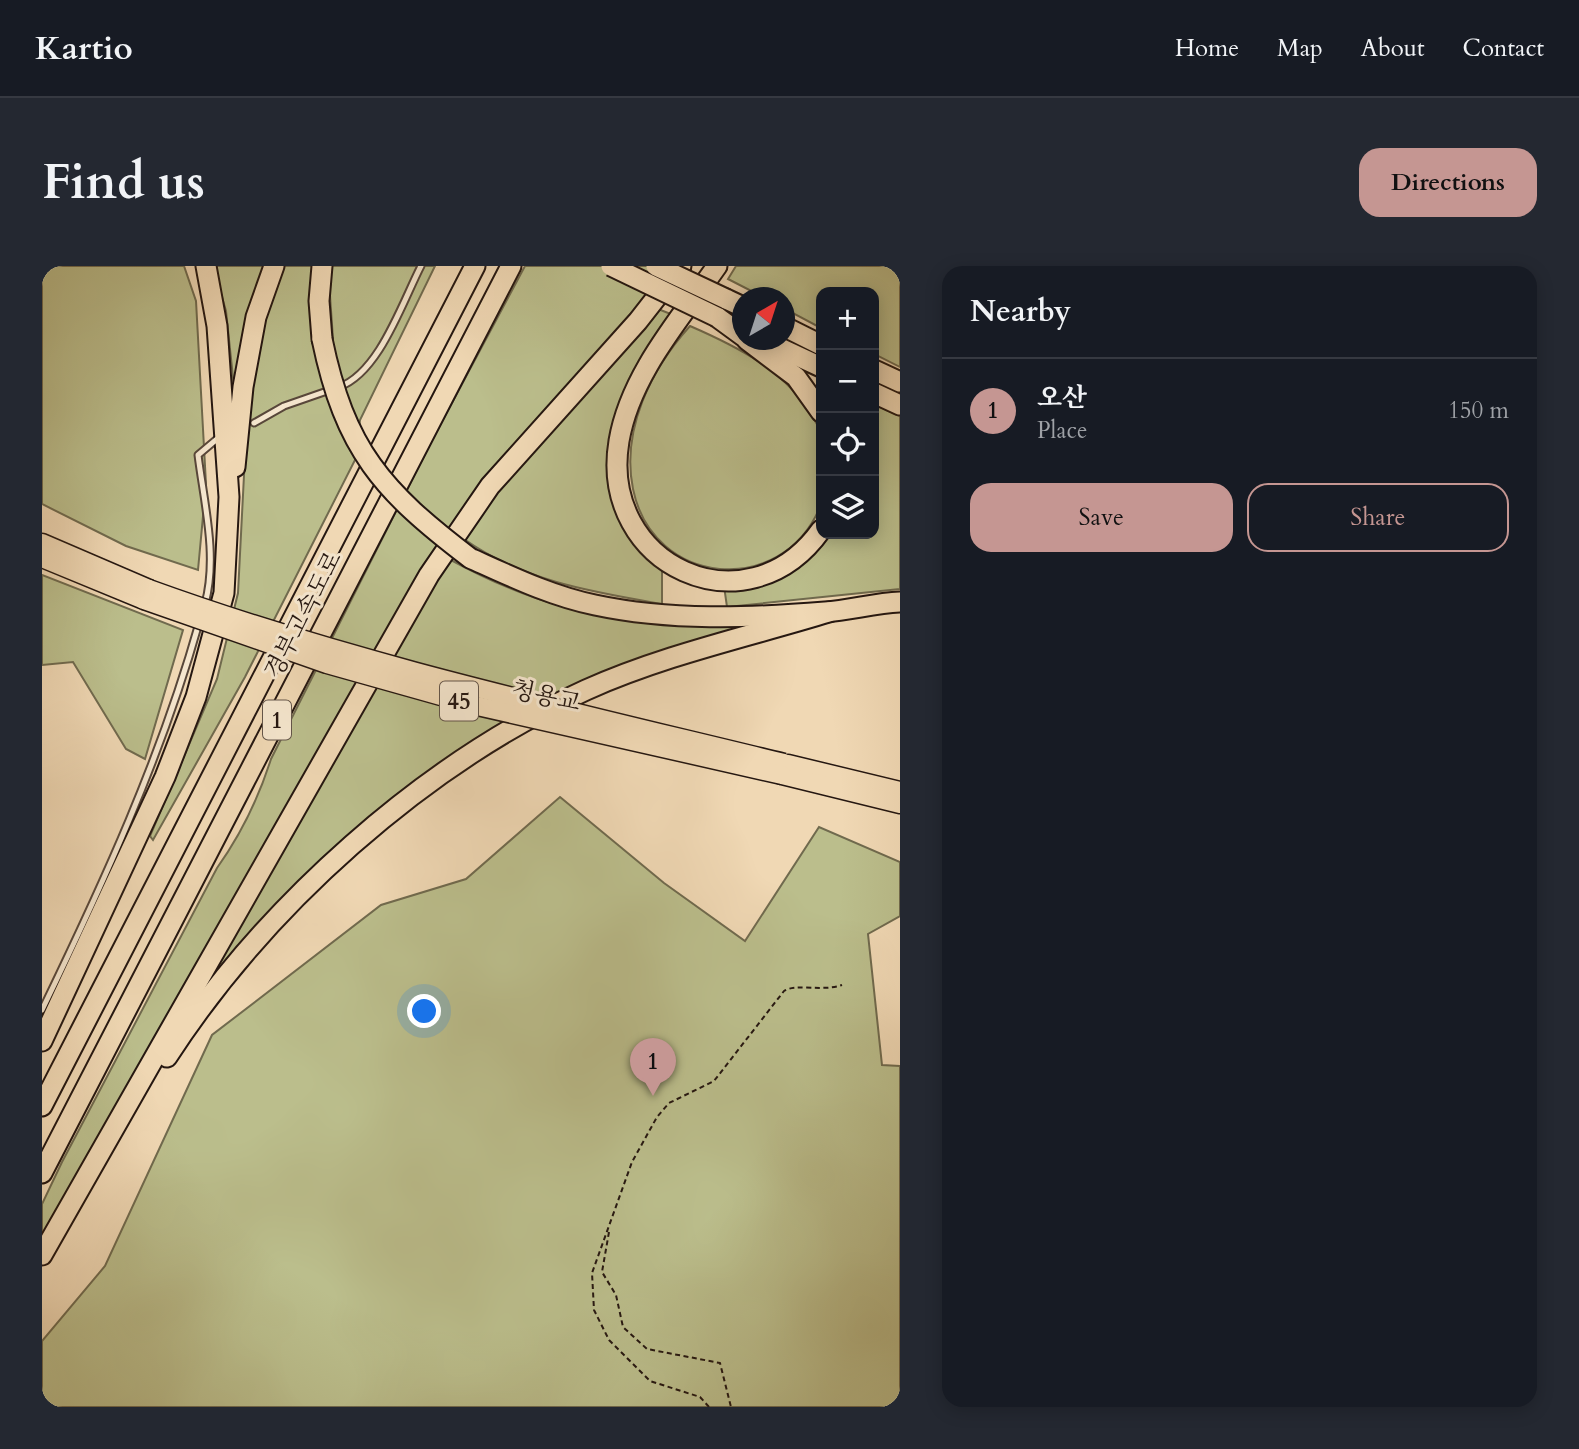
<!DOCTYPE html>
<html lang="en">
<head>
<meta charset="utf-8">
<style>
	body { margin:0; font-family:Cardo,"Noto Serif KR",serif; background:#242831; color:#f1f3f6 }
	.controls { position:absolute; right:21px; top:21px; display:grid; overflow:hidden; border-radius:14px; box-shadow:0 4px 18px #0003 }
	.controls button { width:63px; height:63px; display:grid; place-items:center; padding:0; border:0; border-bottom:2px solid #363941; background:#171b24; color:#f1f3f6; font:35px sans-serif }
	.compass { position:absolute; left:690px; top:21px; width:63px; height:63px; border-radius:50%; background:#171b24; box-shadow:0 4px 18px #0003; rotate:39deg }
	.you { position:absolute; left:383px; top:746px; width:24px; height:24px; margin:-18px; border:5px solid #fff; border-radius:50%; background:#1a73e8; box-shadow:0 0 0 10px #1a73e833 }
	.badge { display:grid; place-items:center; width:46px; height:46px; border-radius:50%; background:#c59692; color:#111; font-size:23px; font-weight:700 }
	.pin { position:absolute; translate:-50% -58px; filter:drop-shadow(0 2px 4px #0008) }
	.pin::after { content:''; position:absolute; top:37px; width:24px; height:21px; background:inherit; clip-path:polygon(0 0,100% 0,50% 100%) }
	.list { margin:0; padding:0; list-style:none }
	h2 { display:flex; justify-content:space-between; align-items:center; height:91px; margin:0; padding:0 28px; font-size:30px }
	h2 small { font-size:23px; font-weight:400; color:#9ea1a6 }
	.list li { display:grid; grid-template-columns:46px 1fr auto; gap:21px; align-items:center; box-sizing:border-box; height:105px; padding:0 28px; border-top:2px solid #363941 }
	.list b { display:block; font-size:26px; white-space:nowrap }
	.list p { margin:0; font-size:23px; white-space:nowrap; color:#9ea1a6 }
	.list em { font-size:23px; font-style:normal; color:#9ea1a6 }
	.actions { display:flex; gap:14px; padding:21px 28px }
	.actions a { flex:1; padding:16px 0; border:2px solid #c59692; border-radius:21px; text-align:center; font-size:24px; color:#c59692 }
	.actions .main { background:#c59692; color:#111 }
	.icon { flex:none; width:38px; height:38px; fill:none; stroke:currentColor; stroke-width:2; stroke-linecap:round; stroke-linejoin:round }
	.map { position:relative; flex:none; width:858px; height:1141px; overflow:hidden; border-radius:21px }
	header { display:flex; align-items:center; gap:42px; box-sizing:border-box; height:98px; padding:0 35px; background:#171b24; border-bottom:2px solid #363941 }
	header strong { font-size:33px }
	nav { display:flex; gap:38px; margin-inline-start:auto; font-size:24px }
	.intro { display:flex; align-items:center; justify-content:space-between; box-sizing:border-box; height:168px; padding:0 42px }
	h1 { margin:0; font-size:49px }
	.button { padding:18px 32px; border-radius:21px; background:#c59692; color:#111; font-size:24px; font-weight:700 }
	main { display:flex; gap:42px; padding:0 42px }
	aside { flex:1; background:#171b24; border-radius:21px; box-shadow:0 4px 18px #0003 }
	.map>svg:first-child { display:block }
</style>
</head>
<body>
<header>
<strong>Kartio</strong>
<nav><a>Home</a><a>Map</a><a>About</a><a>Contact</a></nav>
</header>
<div class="intro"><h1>Find us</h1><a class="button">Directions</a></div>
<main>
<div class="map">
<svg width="858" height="1141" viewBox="0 0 858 1141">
	<rect width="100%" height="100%" fill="#f0d8b4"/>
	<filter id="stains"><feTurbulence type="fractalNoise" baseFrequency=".00286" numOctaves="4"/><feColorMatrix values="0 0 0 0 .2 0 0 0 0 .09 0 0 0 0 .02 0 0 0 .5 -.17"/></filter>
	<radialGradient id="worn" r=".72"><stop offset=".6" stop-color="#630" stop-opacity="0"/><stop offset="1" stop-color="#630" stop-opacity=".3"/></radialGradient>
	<g fill="#bbbe8c" stroke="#706a4e" stroke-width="2">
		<polygon points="0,0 142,0 154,35 164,218 156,304 84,280 0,238"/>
		<polygon points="171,0 224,0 192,121 184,45"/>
		<polygon points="239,0 272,0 273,73 291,73 287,15 289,0 393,0 318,154 313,194 203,411 111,574 108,570 175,413 196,327 204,170 218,65"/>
		<path d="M483,0H630L592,50L477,177L0,974V938L20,896L175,602C200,567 216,534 229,493L388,178Z"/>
		<polygon points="694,0 858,0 858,101 832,88 832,26 779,26 779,62 743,43 743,32 721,31 686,13"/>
		<path d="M616,43L634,50L570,191L620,300V338C550,326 481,315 422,273L456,223Z"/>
		<path d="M648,60C694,80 743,104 769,149C773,155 778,161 779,168C781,179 779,193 779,205C779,216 782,232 778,241C740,332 611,321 591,223C579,164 609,103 648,60Z"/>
		<path d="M832,138L858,150V323L685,341L682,320C740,316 749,310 787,268H832Z"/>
		<path d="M407,293C455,319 510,343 564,348C591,351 694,351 709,360L623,388L401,501L165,722L162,719Z"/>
		<polygon points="0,309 141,364 103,493 84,483 31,396 0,399"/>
		<polygon points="518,531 622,617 703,675 777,561 858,596 858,650 826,668 840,799 858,800 858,1141 0,1141 0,1075 63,1000 170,769 339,639 424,613"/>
	</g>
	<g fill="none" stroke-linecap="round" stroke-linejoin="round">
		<g stroke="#58473a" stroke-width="9">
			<g id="service">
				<path d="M297,121C337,107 360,37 379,0"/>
				<polyline points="212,157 242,140 288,124"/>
				<path d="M163,338C176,290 162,237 156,189L175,173"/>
				<path d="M0,744C61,618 119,492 157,357"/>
			</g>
		</g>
		<g stroke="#251711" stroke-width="21">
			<g id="trunk">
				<polyline points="0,277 107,323"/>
				<polyline points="0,292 102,334"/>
				<polyline points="746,498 858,525"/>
				<polyline points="740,509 858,538"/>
			</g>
		</g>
		<g stroke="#251711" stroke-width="23">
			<g id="motorway">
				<polyline points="280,0 277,35 280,73"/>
				<path d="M675,0C638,53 588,109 577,175C556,300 705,368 779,264"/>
				<polyline points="684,33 701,41"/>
				<polyline points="675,51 701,70"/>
				<polyline points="743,61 779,79"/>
				<polyline points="705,74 754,111 779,146"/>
				<polyline points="721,74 779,101"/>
				<polyline points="832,104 858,116"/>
				<polyline points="832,127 858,139"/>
				<polyline points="193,201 201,121 214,51 232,0"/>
				<path d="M428,292C468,310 509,330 553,339C628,355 708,352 783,346C809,344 833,337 858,336"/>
				<polyline points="0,775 123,511 154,431 182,327 187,231 175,60 164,0"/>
				<path d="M125,791C223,640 380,499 544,424C622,389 705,371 787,346"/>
				<polyline points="0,840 433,0"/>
				<polyline points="0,907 469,0"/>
				<polyline points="0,989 387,309 448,220 596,55 639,0"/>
			</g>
		</g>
		<g stroke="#251711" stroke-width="2" stroke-dasharray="5 3.5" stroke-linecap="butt">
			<polyline points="567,966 560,1006 574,1029 581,1061 605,1083 678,1097 689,1141"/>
			<path d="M667,1141L658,1131L608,1115L567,1074L552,1044L550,1007L590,896L615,851L627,837L672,815L742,725C754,717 780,726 800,719"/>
		</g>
		<use href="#service" stroke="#f5e6ce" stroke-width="5"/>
		<use href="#trunk" stroke="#f0d8b4" stroke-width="18"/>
		<use href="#motorway" stroke="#f0d8b4" stroke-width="19"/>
		<g stroke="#251711" stroke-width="21" stroke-linecap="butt">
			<g id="trunk-bridge">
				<path d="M107,323C314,398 529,445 742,497"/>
				<polyline points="102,334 285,398 431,439 740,509"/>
			</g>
		</g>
		<g stroke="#251711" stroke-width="23" stroke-linecap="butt">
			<g id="motorway-bridge">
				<polyline points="569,0 675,51"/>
				<polyline points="614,0 684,33"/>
				<path d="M280,73C303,184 340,225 428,292"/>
			</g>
		</g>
		<use href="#trunk-bridge" stroke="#f0d8b4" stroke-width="18"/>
		<use href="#motorway-bridge" stroke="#f0d8b4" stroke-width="19"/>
	</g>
	<g text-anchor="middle" stroke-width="6" stroke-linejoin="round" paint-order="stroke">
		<g fill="#f5e6ce" stroke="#63554a" stroke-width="2">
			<rect x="398" y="415.5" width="38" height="39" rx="5"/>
			<rect x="221" y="434.5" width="28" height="39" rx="5"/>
		</g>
		<g font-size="23" font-weight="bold" fill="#251711">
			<text x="417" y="443">45</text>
			<text x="235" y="462">1</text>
		</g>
		<g font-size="24" fill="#251711" stroke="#f5e6ce">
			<text transform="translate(261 349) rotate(-63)" y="8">경부고속도로</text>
			<text transform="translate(504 430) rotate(12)" y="8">청용교</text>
		</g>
	</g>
	<rect width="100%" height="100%" filter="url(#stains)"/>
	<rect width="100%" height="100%" fill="url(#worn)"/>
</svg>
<div class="controls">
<button>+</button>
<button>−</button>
<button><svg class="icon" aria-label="locate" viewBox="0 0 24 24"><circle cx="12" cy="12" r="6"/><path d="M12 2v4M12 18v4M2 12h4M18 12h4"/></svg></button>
<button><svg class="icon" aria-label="layers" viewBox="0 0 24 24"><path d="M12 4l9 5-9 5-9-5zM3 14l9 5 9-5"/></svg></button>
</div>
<svg class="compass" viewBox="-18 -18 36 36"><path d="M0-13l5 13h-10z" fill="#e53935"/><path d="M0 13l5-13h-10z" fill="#9ea1a6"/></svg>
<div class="you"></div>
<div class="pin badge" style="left:611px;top:830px">1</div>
</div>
<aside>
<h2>Nearby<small></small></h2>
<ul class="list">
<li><span class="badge">1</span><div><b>오산</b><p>Place</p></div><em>150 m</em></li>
</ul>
<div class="actions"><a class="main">Save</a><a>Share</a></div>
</aside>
</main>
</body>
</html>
